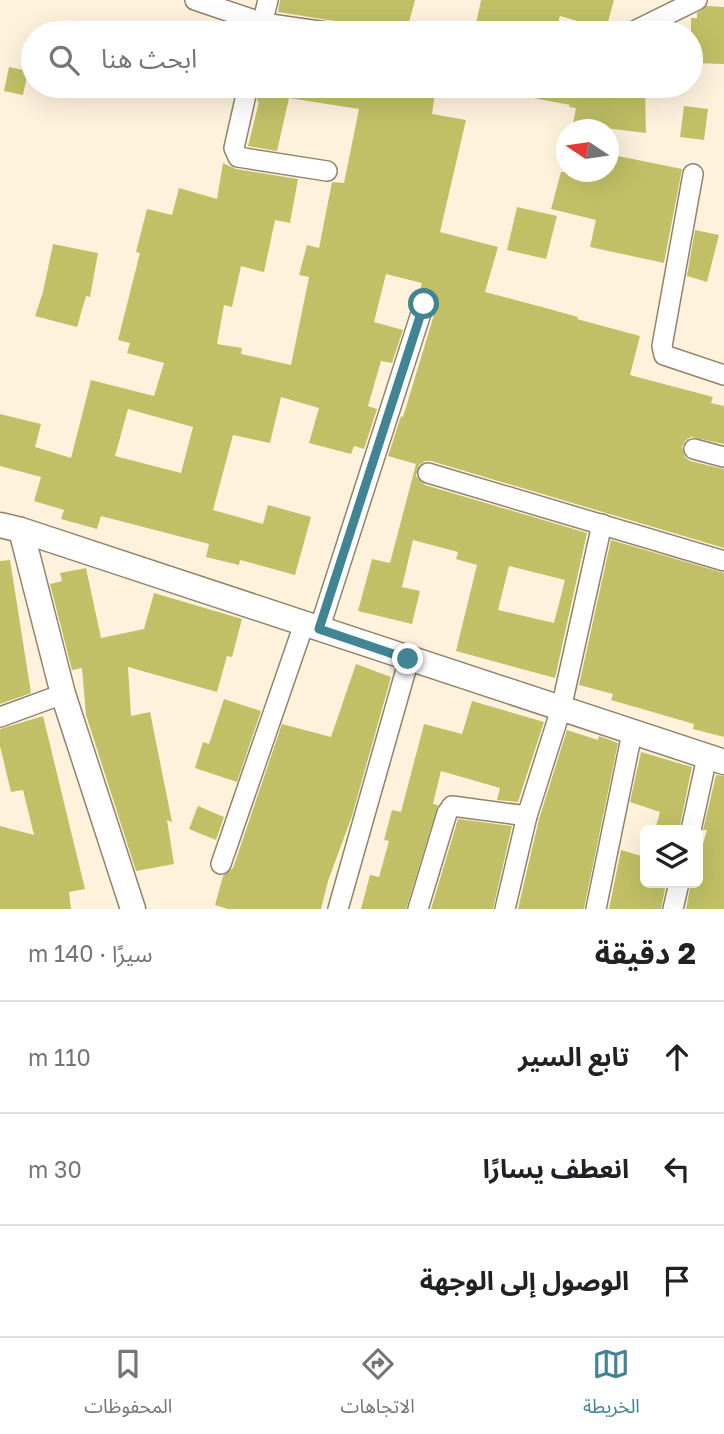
<!DOCTYPE html>
<html lang="ar">
<head>
<meta charset="utf-8">
<style>
	body { margin:0; font-family:"Golos Text","Noto Sans Arabic",sans-serif; background:#f6f6f6; color:#202124; direction:rtl }
	.controls { position:absolute; right:21px; bottom:21px; display:grid; overflow:hidden; border-radius:10px; box-shadow:0 7px 28px #0002 }
	.controls button { width:63px; height:63px; display:grid; place-items:center; padding:0; border:0; border-bottom:2px solid #e0e0e0; background:#fff; color:#202124; font:35px sans-serif }
	.compass { position:absolute; left:556px; top:119px; width:63px; height:63px; border-radius:50%; background:#fff; box-shadow:0 7px 28px #0002; rotate:283deg }
	.stop { position:absolute; width:21px; height:21px; margin:-16px; border:5px solid #418594; border-radius:50%; background:#fff }
	.stop.end { background:#418594; border-color:#fff; box-shadow:0 2px 7px #0008 }
	.list { margin:0; padding:0; list-style:none }
	h2 { display:flex; justify-content:space-between; align-items:center; height:91px; margin:0; padding:0 28px; font-size:30px }
	h2 small { font-size:23px; font-weight:400; color:#757577 }
	.list li { display:grid; grid-template-columns:46px 1fr auto; gap:21px; align-items:center; box-sizing:border-box; height:112px; padding:0 28px; border-top:2px solid #e0e0e0 }
	.list b { display:block; font-size:26px; white-space:nowrap }
	.list em { font-size:23px; font-style:normal; color:#757577 }
	.icon { flex:none; width:38px; height:38px; fill:none; stroke:currentColor; stroke-width:2; stroke-linecap:round; stroke-linejoin:round }
	.map { position:relative; flex:none; width:724px; height:909px; overflow:hidden; direction:ltr }
	.search { position:absolute; background:#fff; box-shadow:0 7px 28px #0002; left:21px; right:21px; top:21px; height:77px; display:flex; align-items:center; gap:18px; box-sizing:border-box; padding:0 24px; border-radius:38px; color:#757577; font-size:26px }
	.sheet { height:427px; background:#fff }
	nav { display:flex; justify-content:space-around; align-items:center; box-sizing:border-box; height:98px; border-top:2px solid #e0e0e0; background:#fff; font-size:19px; color:#757577 }
	nav a { display:grid; justify-items:center; gap:4px }
	nav .on { color:#418594 }
	.map>svg:first-child { display:block }
</style>
</head>
<body>
<div class="map">
<svg width="724" height="909" viewBox="0 0 724 909">
	<rect width="100%" height="100%" fill="#fff2dd"/>
	<g fill="#c1c066" fill-rule="evenodd">
		<polygon points="280,0 415,0 406,33 370,24 368,33 344,29 335,21 278,12"/>
		<polygon points="481,0 614,0 606,29 560,16 555,33 545,33 500,21 497,33 474,33"/>
		<polygon points="707,6 724,7 724,64 691,63 691,18 697,18 697,13"/>
		<polygon points="9,67 28,71 23,95 4,91"/>
		<path d="M260,86H436L432,114L466,120L440,232L498,247L485,292L542,307L578,317L577,319L640,336L630,375L713,397L711,403L724,406V444L691,437L685,441L682,447L685,457L690,461L724,469V548L431,461H425L419,465L416,476L425,485L587,533L555,678L456,651L477,565L456,559L458,552L413,540L402,587L420,591L412,624L358,611L372,559L390,563L416,464L388,456L401,416L403,417L436,308V301L433,295L420,290L422,283L386,274L374,322L403,330L392,363L381,361L368,406L377,409L364,449L354,446L351,454L309,443L319,408L281,397L270,443L233,435L213,510L263,524L268,505L311,517L295,575L240,560L239,565L206,557L209,544L101,516L97,529L61,519L64,510L34,501L41,477L0,466V414L41,424L35,447L71,458L91,380L154,396L164,363L127,353L130,343L118,340L140,253L136,252L147,209L172,215L179,188L217,199L223,163L236,169L298,179L290,223L275,220L264,272L241,266L232,307L224,305L217,344L242,348L241,354L291,365L309,277L299,275L307,245L319,248L332,182L344,183L359,109L289,98L277,151L248,146L259,102L257,101ZM128,409L193,427L181,473L115,456ZM509,566L565,580L554,623L498,610Z"/>
		<polygon points="514,86 645,88 646,133 573,124 576,108 569,107 570,105 513,94"/>
		<polygon points="684,106 708,109 704,140 680,137"/>
		<polygon points="608,154 682,169 664,263 590,247 596,220 551,209 561,172 608,172"/>
		<polygon points="517,207 557,216 546,259 507,250"/>
		<polygon points="695,230 719,235 707,282 687,276"/>
		<polygon points="53,244 98,253 90,297 86,296 77,327 35,316 43,292"/>
		<polygon points="611,540 724,573 724,737 693,729 694,724 611,700 613,694 579,685"/>
		<polygon points="10,560 31,693 0,704 0,561"/>
		<polygon points="86,568 101,638 144,629 154,593 242,619 232,657 227,656 217,692 128,667 131,716 150,712 172,822 167,820 174,864 136,871 86,715 82,668 72,670 50,584 62,581 60,573"/>
		<polygon points="356,664 391,677 352,816 328,881 321,909 228,909 215,905 223,876 233,868 282,724 331,737"/>
		<polygon points="224,699 261,711 237,782 195,768 203,742 209,744"/>
		<polygon points="472,701 544,722 518,802 497,800 500,788 441,771 433,804 438,805 406,909 361,909 370,875 379,877 389,841 384,840 392,810 401,812 424,724 462,734"/>
		<polygon points="43,716 85,889 69,892 71,909 0,909 0,826 34,835 23,790 11,792 0,746 0,729"/>
		<polygon points="567,730 598,740 599,736 618,743 584,909 518,909 539,819"/>
		<polygon points="641,752 692,767 679,830 655,830 660,812 630,802"/>
		<polygon points="716,775 724,776 724,909 686,909 691,883 698,883 698,861 707,830 703,830"/>
		<polygon points="198,806 224,817 216,840 189,829"/>
		<polygon points="458,819 512,826 493,909 431,909"/>
		<polygon points="621,850 645,857 645,883 666,883 661,909 609,909"/>
	</g>
	<g fill="none" stroke-linecap="round" stroke-linejoin="round">
		<g stroke="#91836a" stroke-width="22">
			<g id="minor">
				<polyline points="195,0 263,23 333,33"/>
				<polyline points="260,33 268,0"/>
				<polyline points="630,33 697,0"/>
				<polyline points="248,86 234,148 238,157 327,171"/>
				<polyline points="693,174 662,346 664,355 724,375"/>
				<polyline points="694,449 724,457"/>
				<polyline points="428,473 724,561"/>
				<polyline points="319,630 424,304"/>
				<polyline points="0,717 63,694"/>
				<polyline points="691,830 707,757"/>
				<polyline points="221,864 304,624"/>
				<polyline points="338,909 409,659"/>
				<polyline points="418,909 447,813 452,806 527,816"/>
				<polyline points="505,909 527,816 561,709 602,524"/>
				<polyline points="596,909 632,733"/>
				<polyline points="673,909 679,883"/>
			</g>
		</g>
		<g stroke="#91836a" stroke-width="27">
			<g id="tertiary">
				<polyline points="0,525 21,530 724,762"/>
				<polyline points="21,530 63,694 133,909"/>
			</g>
		</g>
		<use href="#minor" stroke="#fff" stroke-width="19"/>
		<use href="#tertiary" stroke="#fff" stroke-width="24"/>
	</g>
	<g fill="none" stroke-linecap="round" stroke-linejoin="round">
		<polyline stroke="#418594" stroke-width="9" points="408,659 319,629 424,304"/>
	</g>
</svg>
<div class="controls">
<button><svg class="icon" aria-label="layers" viewBox="0 0 24 24"><path d="M12 4l9 5-9 5-9-5zM3 14l9 5 9-5"/></svg></button>
</div>
<svg class="compass" viewBox="-18 -18 36 36"><path d="M0-13l5 13h-10z" fill="#e53935"/><path d="M0 13l5-13h-10z" fill="#757577"/></svg>
<div class="stop" style="left:424px;top:304px"></div>
<div class="stop end" style="left:408px;top:659px"></div>
<div class="search"><svg class="icon" aria-label="search" viewBox="0 0 24 24"><circle cx="10" cy="10" r="6"/><path d="M15 15l6 6"/></svg>ابحث هنا</div>
</div>
<section class="sheet">
<h2>2 دقيقة<small>سيرًا · 140 m</small></h2>
<ul class="list">
<li><svg class="icon" aria-label="ahead" viewBox="0 0 24 24"><path d="M12 20V5M6 11l6-6 6 6"/></svg><div><b>تابع السير</b></div><em>110 m</em></li>
<li><svg class="icon" aria-label="left" viewBox="0 0 24 24"><path d="M17 20v-9H6M10 6l-5 5 5 5"/></svg><div><b>انعطف يسارًا</b></div><em>30 m</em></li>
<li><svg class="icon" aria-label="arrive" viewBox="0 0 24 24"><path d="M6 21V4h12l-3 4 3 4H6"/></svg><div><b>الوصول إلى الوجهة</b></div></li>
</ul>
</section>
<nav>
<a class="on"><svg class="icon" aria-label="map" viewBox="0 0 24 24"><path d="M3 6l6-2 6 2 6-2v14l-6 2-6-2-6 2zM9 4v14M15 6v14"/></svg>الخريطة</a>
<a><svg class="icon" aria-label="directions" viewBox="0 0 24 24"><path d="M12 3l9 9-9 9-9-9zM9 14v-3h6M13 9l2 2-2 2"/></svg>الاتجاهات</a>
<a><svg class="icon" aria-label="saved" viewBox="0 0 24 24"><path d="M7 4h10v16l-5-4-5 4z"/></svg>المحفوظات</a>
</nav>
</body>
</html>
